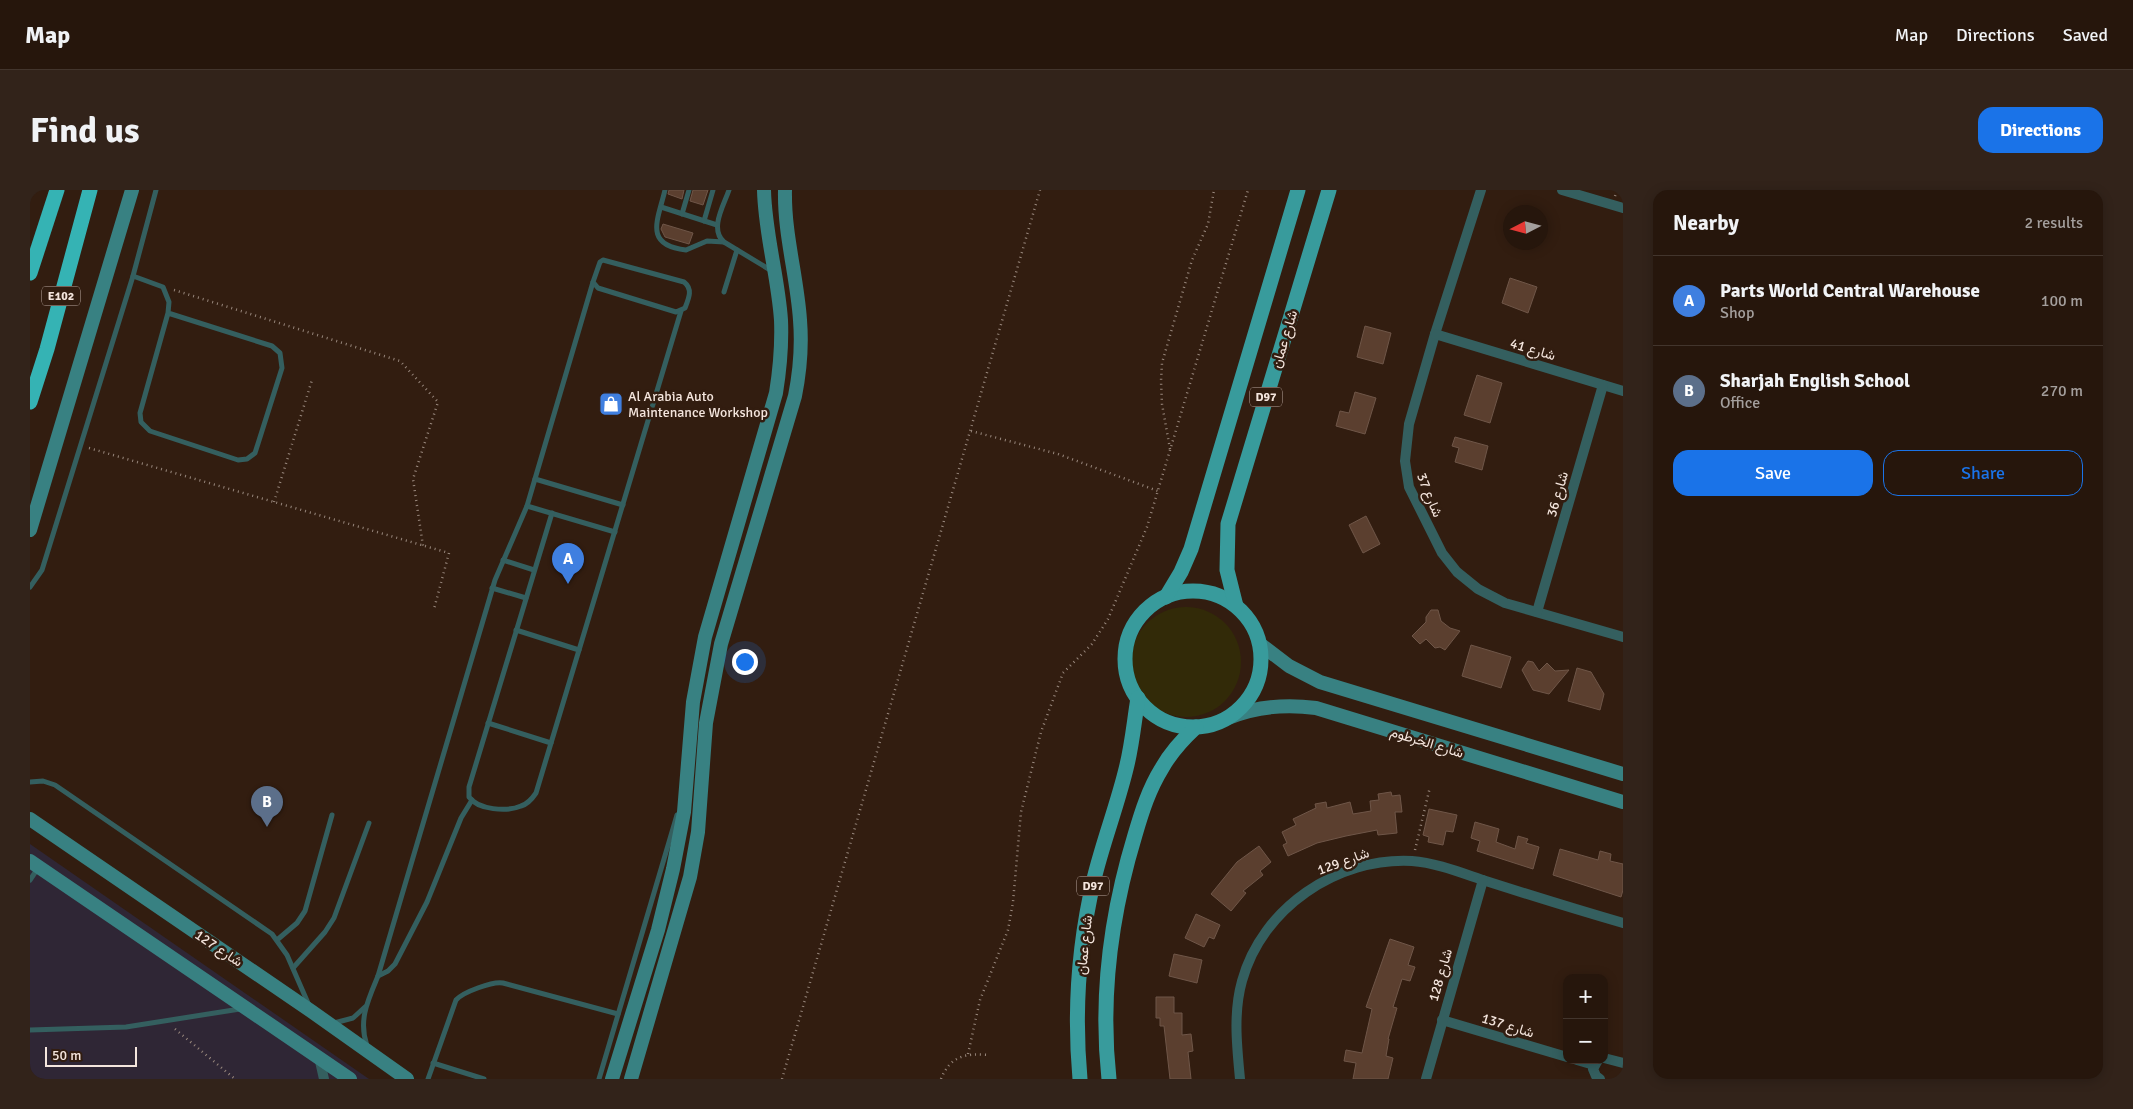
<!DOCTYPE html>
<html lang="en">
<head>
<meta charset="utf-8">
<style>
	body { margin:0; font-family:Signika,Vazirmatn,sans-serif; background:#32231a; color:#f1f3f6 }
	.controls { position:absolute; right:15px; bottom:15px; display:grid; overflow:hidden; border-radius:10px; box-shadow:0 2px 12px #0003 }
	.controls button { width:45px; height:45px; display:grid; place-items:center; padding:0; border:0; border-bottom:1px solid #42352d; background:#26160c; color:#f1f3f6; font:25px sans-serif }
	.compass { position:absolute; left:1473px; top:15px; width:45px; height:45px; border-radius:50%; background:#26160c; box-shadow:0 2px 12px #0003; rotate:264deg }
	.scale { position:absolute; left:15px; bottom:12px; width:92px; box-sizing:border-box; padding-left:5px; border:2px solid #f4e5dd; border-top:0; font-size:14px; line-height:18px; white-space:nowrap; color:#f4e5dd; -webkit-text-stroke:4px #321d10; paint-order:stroke }
	.you { position:absolute; left:714px; top:471px; width:18px; height:18px; margin:-12px; border:4px solid #fff; border-radius:50%; background:#1a73e8; box-shadow:0 0 0 8px #1a73e833 }
	.badge { display:grid; place-items:center; width:32px; height:32px; border-radius:50%; background:#1a73e8; color:#fff; font-size:16px; font-weight:700 }
	.pin { position:absolute; translate:-50% -41px; filter:drop-shadow(0 1px 2px #0008) }
	.pin::after { content:''; position:absolute; top:26px; width:18px; height:15px; background:inherit; clip-path:polygon(0 0,100% 0,50% 100%) }
	.list { margin:0; padding:0; list-style:none }
	h2 { display:flex; justify-content:space-between; align-items:center; height:65px; margin:0; padding:0 20px; font-size:21px }
	h2 small { font-size:16px; font-weight:400; color:#a49f9d }
	.list li { display:grid; grid-template-columns:32px 1fr auto; gap:15px; align-items:center; box-sizing:border-box; height:90px; padding:0 20px; border-top:1px solid #42352d }
	.list b { display:block; font-size:19px; white-space:nowrap }
	.list p { margin:0; font-size:16px; white-space:nowrap; color:#a49f9d }
	.list em { font-size:16px; font-style:normal; color:#a49f9d }
	.actions { display:flex; gap:10px; padding:15px 20px }
	.actions a { flex:1; padding:11px 0; border:1px solid #1a73e8; border-radius:15px; text-align:center; font-size:18px; color:#1a73e8 }
	.actions .main { background:#1a73e8; color:#fff }
	.map { position:relative; flex:none; width:1593px; height:889px; overflow:hidden; border-radius:15px }
	header { display:flex; align-items:center; gap:30px; box-sizing:border-box; height:70px; padding:0 25px; background:#26160c; border-bottom:1px solid #42352d }
	header strong { font-size:24px }
	nav { display:flex; gap:28px; margin-inline-start:auto; font-size:18px }
	.intro { display:flex; align-items:center; justify-content:space-between; box-sizing:border-box; height:120px; padding:0 30px }
	h1 { margin:0; font-size:35px }
	.button { padding:12px 22px; border-radius:15px; background:#1a73e8; color:#fff; font-size:18px; font-weight:700 }
	main { display:flex; gap:30px; padding:0 30px }
	aside { flex:1; background:#26160c; border-radius:15px; box-shadow:0 2px 12px #0003 }
	.map>svg:first-child { display:block }
</style>
</head>
<body>
<header>
<strong>Map</strong>
<nav><a>Map</a><a>Directions</a><a>Saved</a></nav>
</header>
<div class="intro"><h1>Find us</h1><a class="button">Directions</a></div>
<main>
<div class="map">
<svg width="1593" height="889" viewBox="0 0 1593 889">
	<rect width="100%" height="100%" fill="#321d10"/>
	<polygon fill="#2f2635" points="0,654 339,889 0,889"/>
	<circle fill="#322a08" cx="1156" cy="472" r="55"/>
	<g fill="#5b3f2f" stroke="#6f5648">
		<polygon points="639,0 654,0 652,9 638,4"/>
		<polygon points="663,0 678,0 673,15 660,11"/>
		<polygon points="633,34 663,43 659,54 635,47 631,39"/>
		<polygon points="1480,88 1507,97 1498,123 1472,113"/>
		<polygon points="1335,136 1361,143 1353,174 1327,167"/>
		<polygon points="1447,185 1472,193 1460,233 1434,225"/>
		<polygon points="1325,202 1346,208 1335,244 1306,236 1310,221 1319,223"/>
		<polygon points="1425,247 1458,256 1452,280 1425,272 1429,258 1422,256"/>
		<polygon points="1336,326 1350,354 1333,363 1319,335"/>
		<polygon points="1401,420 1408,420 1411,431 1420,438 1430,441 1415,460 1410,457 1405,458 1396,449 1390,454 1382,446 1396,432 1396,427"/>
		<polygon points="1441,455 1481,467 1471,498 1432,486"/>
		<polygon points="1498,471 1503,472 1509,481 1517,473 1525,481 1539,480 1519,504 1503,500 1492,480"/>
		<polygon points="1547,478 1561,482 1574,504 1570,520 1538,511"/>
		<polygon points="1361,602 1362,606 1370,605 1372,622 1365,622 1367,643 1348,645 1347,640 1316,646 1287,653 1258,666 1253,655 1257,653 1252,642 1266,635 1263,629 1286,618 1285,614 1296,612 1297,618 1320,612 1323,624 1341,621 1340,611 1349,610 1348,604"/>
		<polygon points="1399,619 1427,625 1423,642 1416,641 1413,655 1398,652 1399,647 1393,645"/>
		<polygon points="1445,632 1469,639 1466,652 1485,659 1488,646 1498,649 1496,653 1509,657 1503,679 1447,661 1450,651 1441,648"/>
		<polygon points="1229,656 1241,672 1230,681 1233,685 1213,701 1216,703 1201,721 1181,704 1207,672"/>
		<polygon points="1530,659 1568,670 1570,661 1581,664 1580,671 1593,674 1593,700 1591,707 1523,685"/>
		<polygon points="1166,724 1190,735 1184,749 1179,747 1174,757 1155,748"/>
		<polygon points="1360,749 1384,757 1378,775 1385,777 1380,791 1372,789 1363,817 1367,818 1358,849 1359,849 1356,866 1363,868 1358,889 1323,889 1326,873 1314,871 1316,860 1332,863 1342,819 1336,817"/>
		<polygon points="1144,764 1172,770 1167,793 1139,786"/>
		<polygon points="1126,807 1144,807 1144,823 1152,823 1152,845 1161,844 1163,861 1158,862 1161,889 1140,889 1134,836 1130,836 1130,828 1126,828"/>
	</g>
	<g fill="none" stroke-linecap="round" stroke-linejoin="round">
		<g stroke="#99887d" stroke-width="2.5" stroke-dasharray="1 4" stroke-linecap="butt">
			<polyline points="1585,6 1587,0"/>
			<polyline points="144,100 370,171 408,212 383,289 393,356"/>
			<polyline points="941,241 1028,264 1128,301"/>
			<polyline points="59,258 419,363 404,419"/>
			<polyline points="1140,259 1132,214 1131,191 1132,173 1162,70 1178,34 1184,0"/>
			<polyline points="244,312 282,190"/>
			<polyline points="1385,660 1400,597"/>
			<polyline points="145,839 205,889"/>
			<polyline points="938,864 950,810 978,740 983,712 991,622 1011,542 1033,483 1062,454 1078,429 1117,337 1218,0"/>
			<polyline points="752,889 1010,0"/>
			<path d="M911,889C920,866 936,863 958,865"/>
		</g>
		<g stroke="#345f5f" stroke-width="5">
			<path d="M635,0C628,30 613,55 656,60L677,51L694,52"/>
			<path d="M699,0C694,15 679,39 694,52L742,81"/>
			<polyline points="631,17 687,35"/>
			<polyline points="652,24 659,0"/>
			<polyline points="674,31 683,0"/>
			<path d="M573,70L654,92C663,99 659,108 655,118L646,122L568,98L563,92L570,72Z"/>
			<polyline points="103,86 133,97 139,112 138,123 110,223 111,232 120,241 208,270 217,269 225,263 252,178 250,163 242,156 138,123"/>
			<polyline points="694,102 707,60"/>
			<polyline points="505,289 593,315"/>
			<polyline points="497,316 585,342"/>
			<path d="M522,323L439,597V607C448,620 477,622 491,616C498,614 502,609 506,603L651,121"/>
			<polyline points="473,370 504,380"/>
			<polyline points="0,397 12,380 103,86 126,0"/>
			<polyline points="462,398 496,408"/>
			<polyline points="486,440 549,460"/>
			<polyline points="458,533 521,553"/>
			<polyline points="0,592 13,591 25,595 242,744 257,765 278,813"/>
			<polyline points="0,690 8,678"/>
			<polyline points="247,750 267,733 275,721 302,625"/>
			<polyline points="263,778 295,742 304,728 339,633"/>
			<polyline points="348,786 358,781 365,774 397,712 431,628 442,610"/>
			<polyline points="304,833 323,828 335,817"/>
			<polyline points="0,840 96,837 210,819"/>
			<path d="M337,856C328,830 338,810 348,786L465,390L497,316L563,92"/>
			<polyline points="403,873 454,889"/>
			<path d="M398,889L426,810C433,802 463,791 473,793L588,824"/>
			<polyline points="569,889 647,625"/>
		</g>
		<g stroke="#345f5f" stroke-width="10">
			<polyline points="1451,0 1405,144 1379,234 1375,271 1379,297 1412,363 1427,382 1448,399 1475,413 1593,447"/>
			<polyline points="1532,0 1593,18"/>
			<polyline points="1405,144 1593,201"/>
			<polyline points="1507,422 1573,195"/>
			<polyline points="1412,830 1537,867"/>
			<polyline points="289,867 294,889"/>
			<polyline points="1574,868 1593,873"/>
			<polyline points="1547,870 1564,875"/>
			<polyline points="1568,870 1563,879 1566,886 1570,889"/>
			<path d="M1210,889C1207,857 1203,823 1212,791C1232,718 1307,667 1382,671C1408,673 1434,684 1459,692C1503,706 1548,720 1593,733"/>
			<polyline points="1396,889 1453,690"/>
		</g>
		<g stroke="#388182" stroke-width="14">
			<polyline points="0,340 102,0"/>
			<polyline points="1230,454 1259,476 1290,492 1593,584"/>
			<path d="M1198,528C1227,516 1255,514 1286,518L1593,612"/>
			<polyline points="0,629 281,821 377,889"/>
			<polyline points="0,671 320,889"/>
			<path d="M582,889L628,740L643,679L654,622L663,512L675,447L746,203C750,178 752,154 751,130C748,86 735,44 734,0"/>
			<path d="M601,889L660,687L668,642L676,533L691,454L765,206C770,181 772,155 770,130C767,86 754,44 755,0"/>
		</g>
		<g stroke="#389b9c" stroke-width="15">
			<circle cx="1163" cy="469" r="68"/>
			<polyline points="1136,407 1151,382 1161,359 1268,0"/>
			<polyline points="1206,416 1197,380 1198,334 1299,0"/>
			<path d="M1050,889C1044,823 1049,753 1064,689C1073,652 1087,616 1096,579C1102,556 1104,532 1108,508"/>
			<path d="M1079,889C1070,807 1081,724 1105,645C1112,621 1119,599 1132,578C1141,562 1153,549 1166,537"/>
		</g>
		<g stroke="#35b3b4" stroke-width="15">
			<polyline points="0,83 27,0"/>
			<polyline points="0,212 17,159 60,0"/>
		</g>
	</g>
	<defs>
		<g id="shop-square" transform="scale(1.25)"><rect x="-9" y="-9" width="18" height="18" rx="4" fill="#3f7fe0" stroke="#321d10"/><path d="M-5-2.5h2.3a2.7 3.5 0 0 1 5.4 0H5L5.5 6h-11ZM-1.5-2.5h3a1.5 2.3 0 0 0-3 0Z" fill="#fff"/></g>
	</defs>
	<g fill-rule="evenodd">
		<use href="#shop-square" x="581" y="214"/>
	</g>
	<g text-anchor="middle" stroke-width="5" stroke-linejoin="round" paint-order="stroke">
		<g fill="#321d10" stroke="#baa9a0" stroke-width="1">
			<rect x="12" y="96.5" width="38" height="19" rx="4"/>
			<rect x="1220" y="197.5" width="32" height="19" rx="4"/>
			<rect x="1047" y="686.5" width="32" height="19" rx="4"/>
		</g>
		<g font-size="12" font-weight="bold" fill="#f4e5dd">
			<text x="31" y="110">E102</text>
			<text x="1236" y="211">D97</text>
			<text x="1063" y="700">D97</text>
		</g>
		<g font-size="14" fill="#f4e5dd" stroke="#321d10">
			<text transform="translate(1254 149) rotate(-73)" y="5">شارع عمان</text>
			<text transform="translate(1503 159) rotate(17)" y="5">شارع 41</text>
			<text transform="translate(1527 304) rotate(-74)" y="5">شارع 36</text>
			<text transform="translate(1400 305) rotate(68)" y="5">شارع 37</text>
			<text transform="translate(1397 552) rotate(17)" y="5">شارع الخرطوم</text>
			<text transform="translate(1313 671) rotate(-20)" y="5">شارع 129</text>
			<text transform="translate(1054 755) rotate(-84)" y="5">شارع عمان</text>
			<text transform="translate(189 758) rotate(34)" y="5">شارع 127</text>
			<text transform="translate(1410 785) rotate(-74)" y="5">شارع 128</text>
			<text transform="translate(1478 835) rotate(17)" y="5">شارع 137</text>
		</g>
		<g font-size="14" fill="#f4e5dd" stroke="#321d10" text-anchor="start">
			<text x="598" y="211">Al Arabia Auto<tspan x="598" dy="16">Maintenance Workshop</tspan></text>
		</g>
	</g>
</svg>
<div class="controls">
<button>+</button>
<button>−</button>
</div>
<svg class="compass" viewBox="-18 -18 36 36"><path d="M0-13l5 13h-10z" fill="#e53935"/><path d="M0 13l5-13h-10z" fill="#a49f9d"/></svg>
<div class="scale">50 m</div>
<div class="you"></div>
<div class="pin badge" style="left:538px;top:394px;background:#3f7fe0">A</div>
<div class="pin badge" style="left:237px;top:637px;background:#5c6f8a">B</div>
</div>
<aside>
<h2>Nearby<small>2 results</small></h2>
<ul class="list">
<li><span class="badge" style="background:#3f7fe0">A</span><div><b>Parts World Central Warehouse</b><p>Shop</p></div><em>100 m</em></li>
<li><span class="badge" style="background:#5c6f8a">B</span><div><b>Sharjah English School</b><p>Office</p></div><em>270 m</em></li>
</ul>
<div class="actions"><a class="main">Save</a><a>Share</a></div>
</aside>
</main>
</body>
</html>
